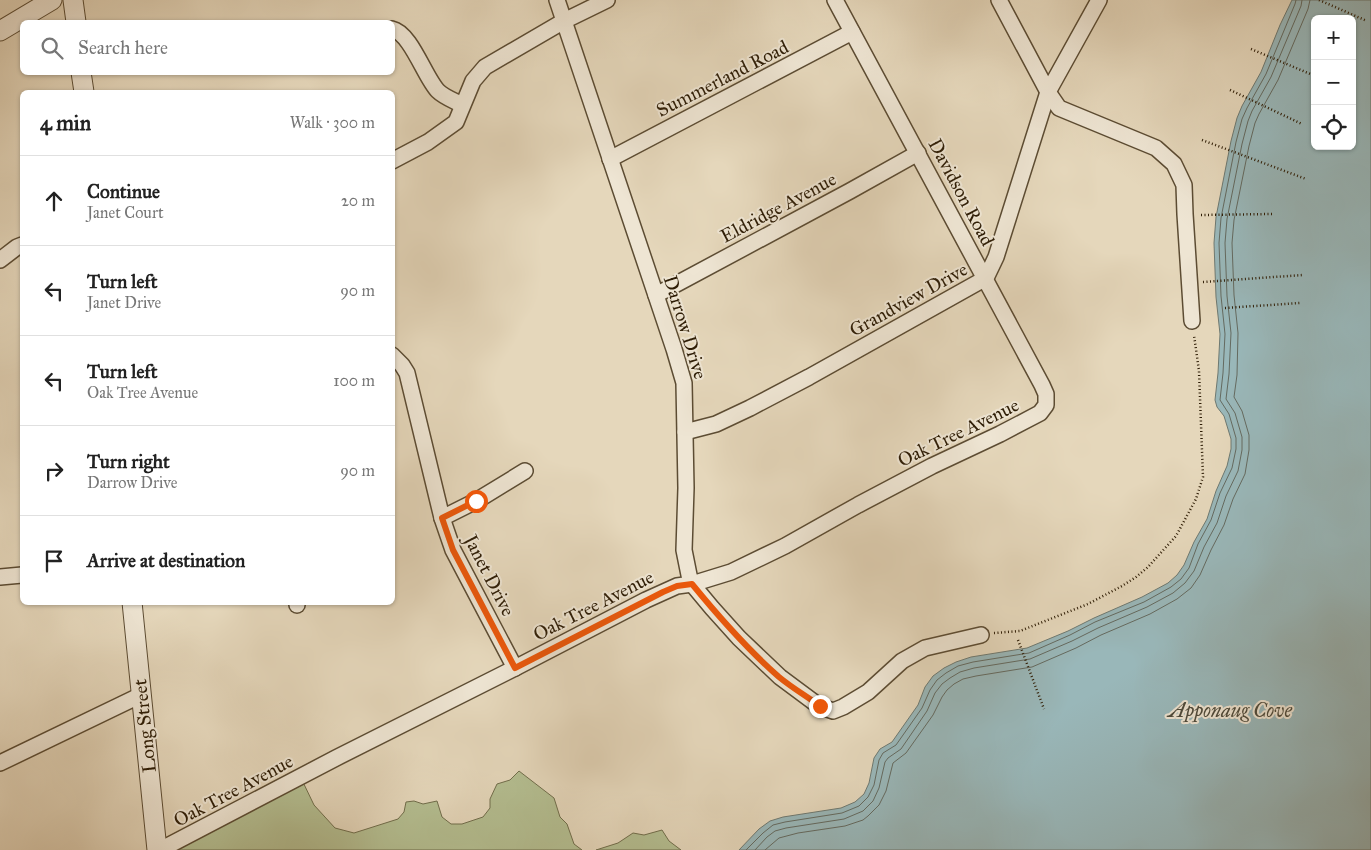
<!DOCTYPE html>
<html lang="en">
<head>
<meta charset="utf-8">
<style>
	body { margin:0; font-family:"IM FELL Great Primer",serif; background:#f6f6f6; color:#222 }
	.controls { position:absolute; right:15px; top:15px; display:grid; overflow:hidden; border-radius:8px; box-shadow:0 1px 4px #0004 }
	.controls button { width:45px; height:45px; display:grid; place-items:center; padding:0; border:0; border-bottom:1px solid #e0e0e0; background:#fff; color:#222; font:25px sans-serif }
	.stop { position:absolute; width:15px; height:15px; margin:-11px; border:4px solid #ea580c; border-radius:50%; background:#fff }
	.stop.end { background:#ea580c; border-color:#fff; box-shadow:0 1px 5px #0008 }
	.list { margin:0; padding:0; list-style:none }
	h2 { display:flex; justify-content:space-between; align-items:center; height:65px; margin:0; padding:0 20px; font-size:21px }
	h2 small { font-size:16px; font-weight:400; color:#767676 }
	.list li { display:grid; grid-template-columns:32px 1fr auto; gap:15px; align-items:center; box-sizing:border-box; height:90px; padding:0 20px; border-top:1px solid #e0e0e0 }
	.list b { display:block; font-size:19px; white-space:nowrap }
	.list p { margin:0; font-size:16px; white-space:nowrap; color:#767676 }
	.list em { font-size:16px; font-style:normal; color:#767676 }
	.icon { flex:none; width:28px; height:28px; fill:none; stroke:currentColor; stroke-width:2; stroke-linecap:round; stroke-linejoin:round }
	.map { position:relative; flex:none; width:1371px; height:850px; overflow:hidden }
	.search { position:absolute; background:#fff; box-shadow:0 1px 4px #0004; left:20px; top:20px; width:375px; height:55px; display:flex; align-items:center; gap:12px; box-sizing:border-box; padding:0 18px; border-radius:8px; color:#767676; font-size:19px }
	.panel { position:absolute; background:#fff; box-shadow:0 1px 4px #0004; left:20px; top:90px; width:375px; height:515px; border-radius:8px }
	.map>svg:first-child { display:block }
</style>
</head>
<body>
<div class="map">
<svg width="1371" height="850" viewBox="0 0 1371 850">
	<rect width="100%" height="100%" fill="#e5d7bb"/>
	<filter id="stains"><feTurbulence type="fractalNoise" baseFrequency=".004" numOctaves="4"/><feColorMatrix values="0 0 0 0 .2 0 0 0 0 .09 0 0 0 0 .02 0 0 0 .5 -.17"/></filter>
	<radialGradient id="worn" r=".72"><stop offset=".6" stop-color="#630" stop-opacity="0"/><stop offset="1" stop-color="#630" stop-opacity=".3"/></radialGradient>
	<g fill="#b4be91" stroke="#716e4c">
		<polygon points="519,771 554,798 560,817 567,824 574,844 582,850 159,850 301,778 314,805 335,828 354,833 398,819 404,812 406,802 414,801 423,804 437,801 442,817 451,824 462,824 483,817 490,808 490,799 497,784 510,780"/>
		<polygon points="662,830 669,841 681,850 596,850 618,843 633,833 644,835"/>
	</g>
	<path fill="#99b7b9" stroke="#6e7971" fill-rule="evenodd" d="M1292,0H1371V850H739L759,829L770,821L783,817L841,808L855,802L864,794L869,783L874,758L880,749L892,742L918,705L925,687L933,676L944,668L956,662L971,657L1027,648L1068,631L1094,618L1142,597L1168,583L1177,575L1184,565L1194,542L1207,519L1216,491L1227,466L1231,449V439L1224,416L1217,407L1215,400L1218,373L1220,334L1216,297L1214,243L1216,217L1231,141L1237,118L1242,106L1261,72L1280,25ZM1315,19H1352V146H1315Z"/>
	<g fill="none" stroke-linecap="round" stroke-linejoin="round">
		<g stroke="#646a60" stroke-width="1">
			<polyline points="746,850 763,833 773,825 785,822 842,813 859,806 868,797 874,785 879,760 883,753 896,745 922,708 930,690 937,680 946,673 958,666 973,662 1029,653 1070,635 1095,622 1144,602 1171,587 1181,579 1189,568 1198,544 1211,520 1220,493 1232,468 1236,449 1236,438 1229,414 1220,400 1223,373 1225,334 1221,296 1219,243 1221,218 1236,142 1242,119 1247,108 1266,74 1295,4 1296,0"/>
			<polyline points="755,850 767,837 775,831 786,828 844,819 863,811 873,801 879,788 885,762 888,758 901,749 927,711 935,693 942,684 950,678 960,672 974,668 1030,659 1072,641 1098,628 1147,607 1173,593 1185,583 1194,571 1204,547 1217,523 1226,496 1238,471 1242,450 1242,437 1235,413 1226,399 1229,374 1231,333 1227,296 1225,243 1227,219 1242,144 1248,121 1252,111 1271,77 1301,6 1302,0"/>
			<polyline points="765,850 779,838 798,833 845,826 863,820 868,816 879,805 886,791 893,763 906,753 933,715 942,697 947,690 954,684 963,679 976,676 1032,667 1076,648 1101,635 1150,614 1177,599 1191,588 1200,575 1211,550 1224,525 1233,499 1245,474 1249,450 1249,435 1242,411 1234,397 1237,375 1238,333 1234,295 1232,243 1234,220 1249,146 1255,123 1259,114 1278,80 1308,9 1310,0"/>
		</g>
		<g stroke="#5c4c33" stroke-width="18">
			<g id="minor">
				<polyline points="557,0 674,349 684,383 686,488 684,550 689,575 692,584 712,608 739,638 780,677 819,706 833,711 843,707 868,692 902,661 925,648 981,635"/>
				<polyline points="999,0 1048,92 1059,108 1156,148 1174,164 1184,185 1185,214 1192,321"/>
				<path d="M392,29C411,33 425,78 438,91C444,97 455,101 462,105"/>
				<polyline points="610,159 852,32"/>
				<polyline points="392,161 428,142 456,122 473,81 485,67 564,21 607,0"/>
				<polyline points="0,260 17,247 22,245"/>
				<polyline points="656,295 850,191 918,153"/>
				<polyline points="392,355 402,365 407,373 442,518 453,550 515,668"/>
				<polyline points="685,432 716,424 750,408 809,377 986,278 996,257 1048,92 1099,0"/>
				<polyline points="442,518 476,501 525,471"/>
				<polyline points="0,577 22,575"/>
				<polyline points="297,602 297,605"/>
				<polyline points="0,763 141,695"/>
				<polyline points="160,850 336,758 515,668 646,600 677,586 692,584 731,572 785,546 858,505 932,466 1000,434 1040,413 1046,405 1046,394 1042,385 835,0"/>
			</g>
		</g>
		<g stroke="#5c4c33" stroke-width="21">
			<g id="tertiary">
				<polyline points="73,0 76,22"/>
				<polyline points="0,31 52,0"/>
				<polyline points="81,72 84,92"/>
				<polyline points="132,602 157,850"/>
			</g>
		</g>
		<g stroke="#2e1d06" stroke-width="2.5" stroke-dasharray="1 2.5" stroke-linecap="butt">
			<polyline points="1319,0 1367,21"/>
			<polyline points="1251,49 1315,76"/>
			<polyline points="1230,90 1302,124"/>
			<polyline points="1202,140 1306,179"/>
			<polyline points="1201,215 1272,214"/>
			<polyline points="1203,282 1303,275"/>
			<polyline points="1225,308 1300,303"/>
			<polyline points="994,633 1020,631 1088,604 1122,586 1136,577 1148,567 1176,536 1196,499 1203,477 1199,371 1194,335"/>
			<polyline points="1018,640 1044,709"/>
		</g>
		<use href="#minor" stroke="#eee5d3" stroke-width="15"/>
		<use href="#tertiary" stroke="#eee5d3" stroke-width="19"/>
	</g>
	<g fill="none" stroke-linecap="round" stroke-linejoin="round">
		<path stroke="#ea580c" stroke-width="6" d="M476,501L442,518L453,550L515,668L663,592L677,586L692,584C719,617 747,649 779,677C791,687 806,696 820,706"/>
	</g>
	<g text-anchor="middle" stroke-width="4" stroke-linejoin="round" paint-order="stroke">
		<g font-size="19" fill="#2e1d06" stroke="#eee5d3">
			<text transform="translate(722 78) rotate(-27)" y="7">Summerland Road</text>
			<text transform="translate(962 192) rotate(62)" y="7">Davidson Road</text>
			<text transform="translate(778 207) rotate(-28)" y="7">Eldridge Avenue</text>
			<text transform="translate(908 299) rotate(-29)" y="7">Grandview Drive</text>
			<text transform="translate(686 327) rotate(73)" y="7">Darrow Drive</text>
			<text transform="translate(958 432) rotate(-26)" y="7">Oak Tree Avenue</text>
			<text transform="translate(490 575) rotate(63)" y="7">Janet Drive</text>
			<text transform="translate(593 605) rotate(-27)" y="7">Oak Tree Avenue</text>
			<text transform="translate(144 726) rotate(-96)" y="7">Long Street</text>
			<text transform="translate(233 790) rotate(-28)" y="7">Oak Tree Avenue</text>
		</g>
		<g font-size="20" font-style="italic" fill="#4e4b3c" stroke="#eee5d3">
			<text x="1230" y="717">Apponaug Cove</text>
		</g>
	</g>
	<rect width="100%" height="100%" filter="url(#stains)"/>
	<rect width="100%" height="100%" fill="url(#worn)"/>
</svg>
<div class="controls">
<button>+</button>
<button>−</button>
<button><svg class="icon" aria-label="locate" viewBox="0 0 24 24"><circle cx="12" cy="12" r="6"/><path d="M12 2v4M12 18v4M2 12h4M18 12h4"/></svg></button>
</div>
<div class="stop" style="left:476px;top:501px"></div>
<div class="stop end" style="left:820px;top:706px"></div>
<div class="search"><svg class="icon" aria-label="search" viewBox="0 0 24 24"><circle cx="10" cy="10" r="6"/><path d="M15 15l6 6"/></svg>Search here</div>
<section class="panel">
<h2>4 min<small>Walk · 300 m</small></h2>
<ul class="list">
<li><svg class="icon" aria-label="ahead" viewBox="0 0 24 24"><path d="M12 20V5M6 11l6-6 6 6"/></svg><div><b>Continue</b><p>Janet Court</p></div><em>20 m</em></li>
<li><svg class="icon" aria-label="left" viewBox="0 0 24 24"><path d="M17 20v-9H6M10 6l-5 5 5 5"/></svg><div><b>Turn left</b><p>Janet Drive</p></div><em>90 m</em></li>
<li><svg class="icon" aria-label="left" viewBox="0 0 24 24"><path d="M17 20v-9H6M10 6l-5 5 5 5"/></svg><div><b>Turn left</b><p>Oak Tree Avenue</p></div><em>100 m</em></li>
<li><svg class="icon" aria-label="right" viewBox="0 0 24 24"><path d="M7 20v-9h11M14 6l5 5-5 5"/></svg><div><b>Turn right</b><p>Darrow Drive</p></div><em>90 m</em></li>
<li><svg class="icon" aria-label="arrive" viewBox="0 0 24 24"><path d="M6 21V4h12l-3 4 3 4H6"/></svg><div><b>Arrive at destination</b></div></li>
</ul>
</section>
</div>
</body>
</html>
